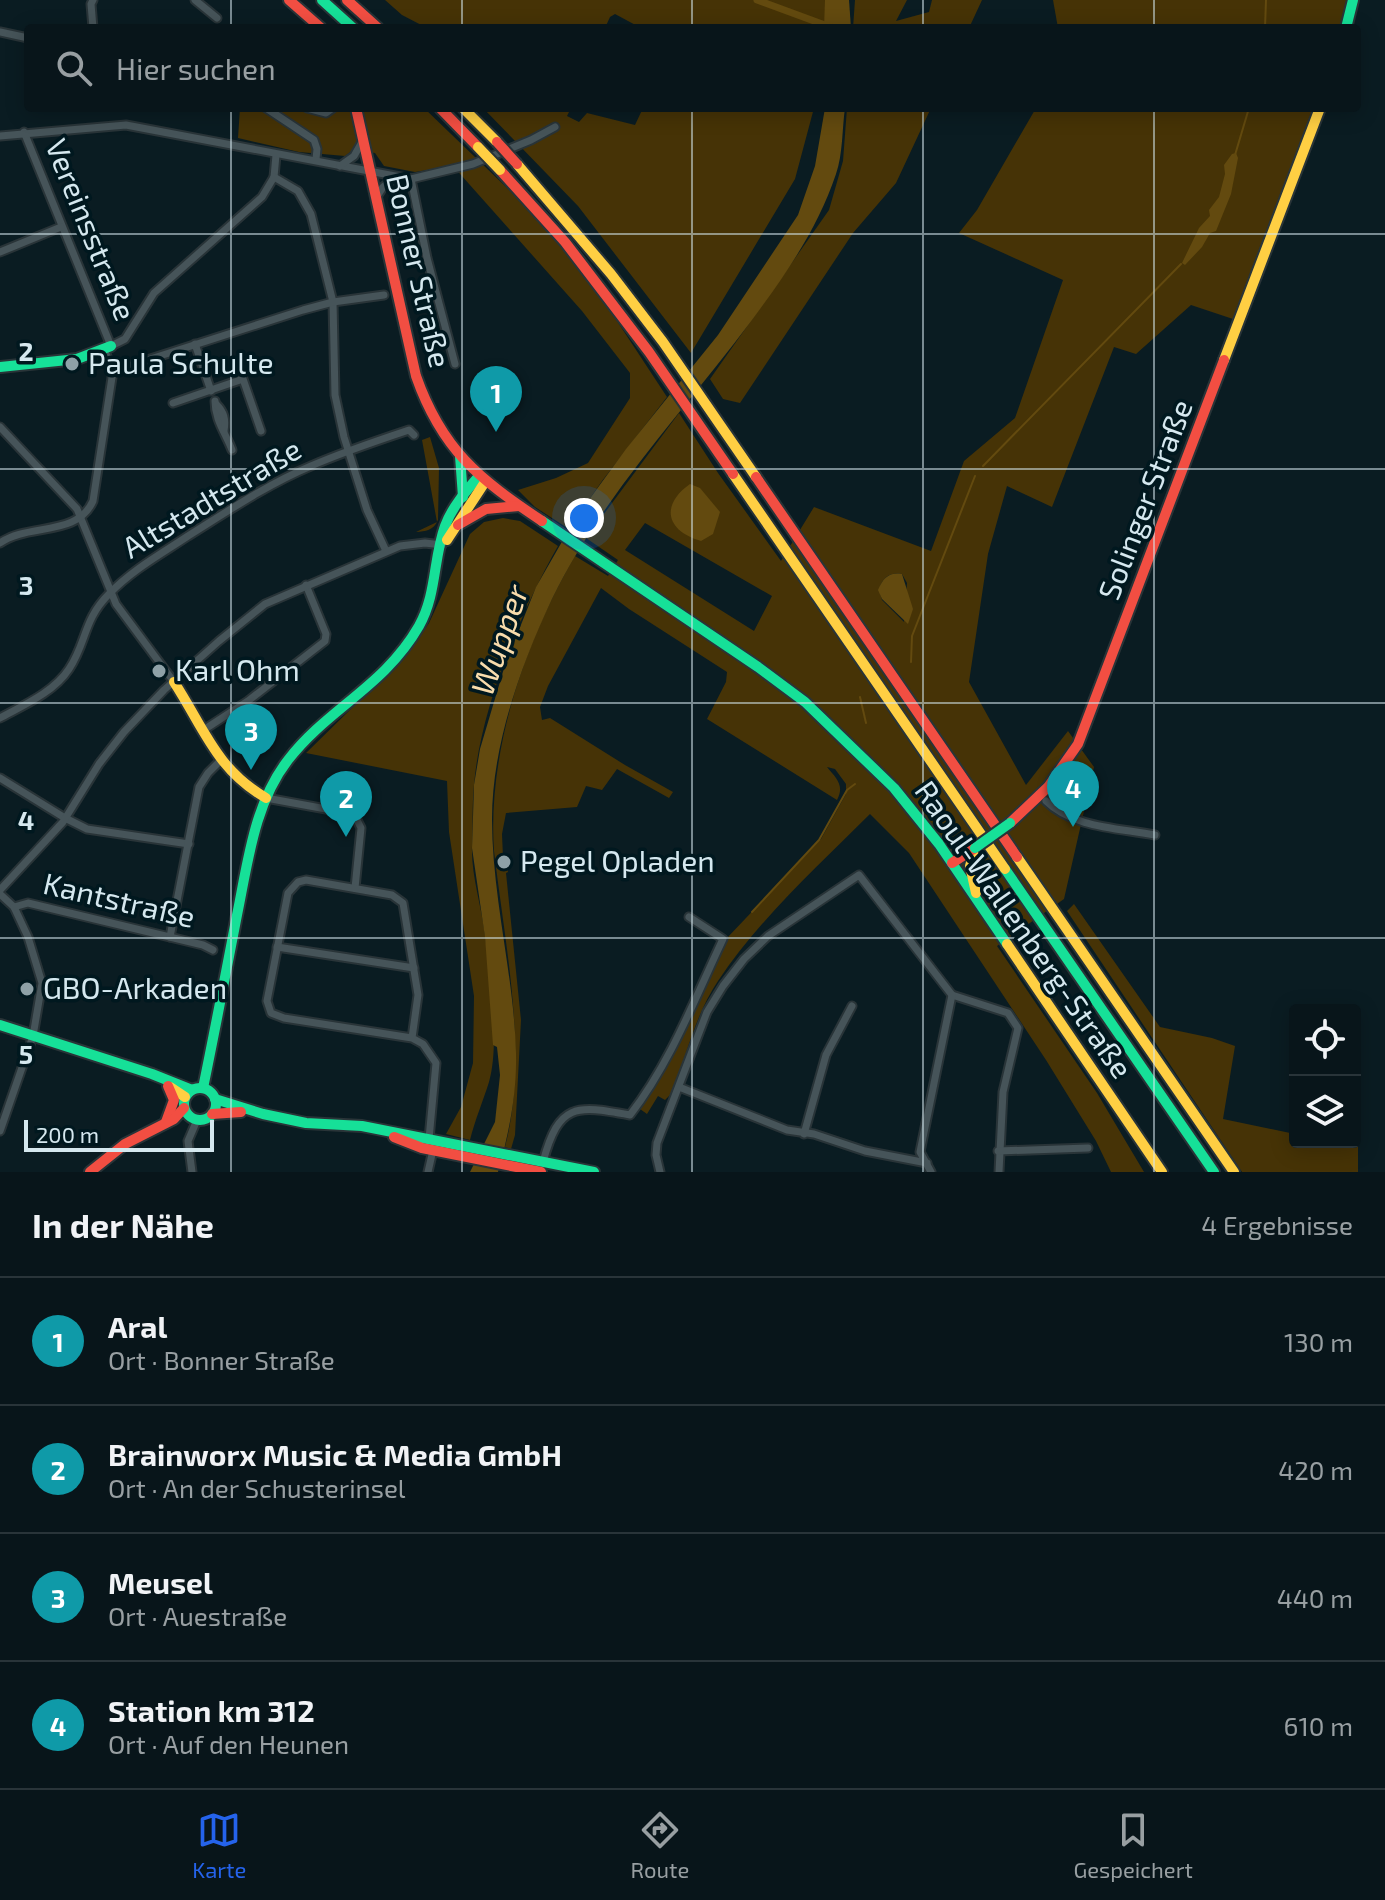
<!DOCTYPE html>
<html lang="de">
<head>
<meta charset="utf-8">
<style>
	body { margin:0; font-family:"Exo 2",sans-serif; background:#111e23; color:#f1f3f6 }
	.controls { position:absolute; right:24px; bottom:24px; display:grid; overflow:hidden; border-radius:8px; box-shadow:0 4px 20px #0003 }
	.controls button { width:72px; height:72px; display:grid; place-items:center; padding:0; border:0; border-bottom:2px solid #293439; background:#08151a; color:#f1f3f6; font:40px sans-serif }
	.scale { position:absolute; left:24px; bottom:20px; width:190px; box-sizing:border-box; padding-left:8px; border:4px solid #d5e8ef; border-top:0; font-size:22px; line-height:28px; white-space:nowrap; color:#d5e8ef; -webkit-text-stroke:6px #00181f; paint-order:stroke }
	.you { position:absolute; left:584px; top:518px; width:28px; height:28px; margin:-20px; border:6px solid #fff; border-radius:50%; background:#1a73e8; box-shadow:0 0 0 12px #1a73e833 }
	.badge { display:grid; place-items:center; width:52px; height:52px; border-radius:50%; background:#2563eb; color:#fff; font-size:26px; font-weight:700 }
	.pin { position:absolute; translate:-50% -66px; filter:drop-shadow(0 2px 4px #0008) }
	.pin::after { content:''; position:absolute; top:42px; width:28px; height:24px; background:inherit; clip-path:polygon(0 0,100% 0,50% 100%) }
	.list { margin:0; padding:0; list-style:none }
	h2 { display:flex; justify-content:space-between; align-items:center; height:104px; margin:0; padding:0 32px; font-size:34px }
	h2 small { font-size:26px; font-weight:400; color:#989fa2 }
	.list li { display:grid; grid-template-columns:52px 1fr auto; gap:24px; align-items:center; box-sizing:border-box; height:128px; padding:0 32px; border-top:2px solid #293439 }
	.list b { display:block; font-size:30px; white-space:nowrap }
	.list p { margin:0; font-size:26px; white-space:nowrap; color:#989fa2 }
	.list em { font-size:26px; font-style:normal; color:#989fa2 }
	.icon { flex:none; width:44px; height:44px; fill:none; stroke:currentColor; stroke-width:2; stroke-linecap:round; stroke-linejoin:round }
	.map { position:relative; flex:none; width:1385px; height:1172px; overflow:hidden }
	.search { position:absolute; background:#08151a; box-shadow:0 4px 20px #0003; left:24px; right:24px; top:24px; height:88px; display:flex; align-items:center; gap:20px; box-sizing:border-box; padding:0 28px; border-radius:8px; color:#989fa2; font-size:30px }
	.sheet { height:616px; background:#08151a }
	nav { display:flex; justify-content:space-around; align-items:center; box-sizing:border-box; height:112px; border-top:2px solid #293439; background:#08151a; font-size:22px; color:#989fa2 }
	nav a { display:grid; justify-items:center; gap:4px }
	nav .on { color:#2563eb }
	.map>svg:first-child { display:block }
</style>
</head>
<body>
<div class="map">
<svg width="1385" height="1172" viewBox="0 0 1385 1172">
	<rect width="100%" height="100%" fill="#0a1c22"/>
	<g fill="#463306" fill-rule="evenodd">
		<polygon points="385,0 825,0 825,28 641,28 615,14 610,17 605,28 427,28 402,15"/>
		<polygon points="855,0 907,0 896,21 929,12 932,0 982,0 969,28 853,28"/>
		<polygon points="1053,0 1347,0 1341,28 1058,28"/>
		<polygon points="240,108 333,108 339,110 339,108 424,108 529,209 596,289 667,397 602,481 569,529 535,507 518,490 556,478 588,463 630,398 630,373 582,311 453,166 415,172 384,166 375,153 353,150 345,156 299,152 238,138"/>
		<polygon points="483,108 571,108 567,116 579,122 587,113 635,125 643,108 814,108 795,179 691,353 578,206"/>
		<polygon points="847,108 931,108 896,183 853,233 740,403 723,399 710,379 829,210 843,161"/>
		<path d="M1036,108H1314L1233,319L1191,305L1136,354L1114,347L1052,507L1007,486L988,554L969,682L1026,785L1068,731L1094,767L1064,899L997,946L1097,1093L1144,1172H1111L1096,1141L1046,1060L909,853L870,814C818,866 760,918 718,981C696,1013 686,1057 672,1093L665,1100L658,1096L647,1114L640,1109L656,1084L727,938L821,839L846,794V784L835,769L827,767C836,778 845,785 837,800L707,719L726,682L727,672L629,609L601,588L548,686L540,707L542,720L550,718L625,765L673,792L669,798L617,769L602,790L586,786L577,807L506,813L502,834L503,857H506L508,872L506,873L521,1020L515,1135L511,1149L505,1147C529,1055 505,946 494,851C487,752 525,641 575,556L608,576L618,560L586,538L679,413L718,473L781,561L814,507L931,551L964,461L1015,418L1063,280L959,233L977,210ZM645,523L772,596L754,631L625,550ZM902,574L907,583L904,622L882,600L879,589C883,578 889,572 902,574Z"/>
		<path d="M430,437L439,468L438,520C433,531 426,531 416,532L437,522L422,440Z"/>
		<path d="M503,518L520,521L558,546C521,611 480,710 474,785C472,805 473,826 472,846C471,876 482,907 485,936C490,976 500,1044 489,1082C483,1101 475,1120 470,1140L446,1134L461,1107L473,1063L474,996L449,832L447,781L306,753L407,654L429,623L470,534L484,522Z"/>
		<polygon points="1074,904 1160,1027 1212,1038 1235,1046 1223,1119 1295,1134 1295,1142 1335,1142 1358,1147 1358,1172 1242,1172 1067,911"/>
	</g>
	<g fill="#634a0f">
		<polygon points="825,0 849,0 851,28 824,28"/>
		<path d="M825,108H845C842,129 843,154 836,174C818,228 786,274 752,320C684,411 602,496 552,599C521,665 492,745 492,819C492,897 514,975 516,1053C517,1094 509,1133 498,1172H470L495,1122L500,1075L497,1047L493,1045L485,937L472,848L474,785L480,749L505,665L536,587L575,519L626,449L718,335L798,215L815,166Z"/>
		<polygon points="1236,153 1238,158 1231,194 1216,231 1210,233 1202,247 1185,265 1182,263 1199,228 1210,216 1209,210 1219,197 1225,174 1224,165 1232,154"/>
		<path d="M690,484L700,488L720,512L713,534L701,541C666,531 660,505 690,484Z"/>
		<path d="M902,574L913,609L908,624L882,599L878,590C883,578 889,572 902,574Z"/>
	</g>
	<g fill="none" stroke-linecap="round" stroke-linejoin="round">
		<g stroke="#634a0f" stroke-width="2">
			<polyline points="1265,28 1266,0"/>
			<polyline points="1235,155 1249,108"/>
			<polyline points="983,466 1181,264"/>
			<polyline points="911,662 912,636 975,476"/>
			<polyline points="860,697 866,723"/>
			<polyline points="752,912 819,840 847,790 855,784"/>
		</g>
		<polyline stroke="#634a0f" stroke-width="7" points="757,0 833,28"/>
		<g stroke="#293438" stroke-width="11">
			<g id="street">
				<polyline points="195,0 217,18"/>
				<polyline points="93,28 91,4 93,0"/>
				<polyline points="0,32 28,38"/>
				<polyline points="266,108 314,140 317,149 316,159"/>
				<polyline points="307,108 326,113 333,108"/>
				<polyline points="24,132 111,346 125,339 154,293 262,197 274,177 276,155"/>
				<polyline points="0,136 126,125 411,179 473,164 531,140 555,127"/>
				<polyline points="340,166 354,156 362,142"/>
				<polyline points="274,177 298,191 311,214 333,302 335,395 344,437 367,510 386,551"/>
				<polyline points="411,179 427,258 455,364"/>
				<polyline points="376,198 383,187 396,177"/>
				<polyline points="0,252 61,227"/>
				<polyline points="195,344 211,391"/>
				<polyline points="113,371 303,310 333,302 384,295"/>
				<path d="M215,401C215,420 225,432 232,450"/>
				<polyline points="173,403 243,379 261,431"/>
				<path d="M216,404C224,412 226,419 224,431"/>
				<polyline points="0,427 77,509 116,604 174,682"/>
				<path d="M0,543C28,523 77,537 93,501L113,371L104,349"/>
				<path d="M0,718C24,705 54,692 69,669C87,642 83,620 109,594C132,570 161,554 188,536C228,511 268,484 311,466C343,452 376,441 409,430L414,435"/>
				<polyline points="202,731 248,701 325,641 326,634 306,585"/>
				<polyline points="0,778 65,818 87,829 189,844"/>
				<polyline points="266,798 348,813 356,818 361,828 355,888"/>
				<path d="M1046,801C1073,828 1119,828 1155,835"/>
				<polyline points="0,890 63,822 99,764 124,732 164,690 219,641 265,604 400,546 425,543 442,545"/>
				<polyline points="0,894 14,907 28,937 42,983 33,1036 0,1131"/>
				<polyline points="14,907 28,903 203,945 213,950"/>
				<polyline points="170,937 199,787 208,773 219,762"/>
				<polyline points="277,947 414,968"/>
				<polyline points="952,995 1008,1013 1018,1028 1003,1092 999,1172"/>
				<polyline points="412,1038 284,1018 271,1013 267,1001 288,893 298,882 306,880 392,895 403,903 418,995 412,1038 423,1044 436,1063 429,1139"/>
				<polyline points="679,1087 787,1130 814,1134 865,1151 927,1163"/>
				<polyline points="804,1134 826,1055 852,1006"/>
				<polyline points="998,1151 1088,1148"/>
				<path d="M543,1162C559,1103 575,1105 630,1115C671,1062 695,998 723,939L689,917"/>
				<polyline points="192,1172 188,1141 197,1120"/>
				<polyline points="428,1172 433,1150"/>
				<polyline points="660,1172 656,1155 657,1143 707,1012 723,986 744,959 768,936 859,875 952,995 920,1152 931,1172"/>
			</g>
		</g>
		<g stroke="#293438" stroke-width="14">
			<g id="fast">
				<polyline points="322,0 353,28"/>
				<polyline points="1346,28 1353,0"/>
				<polyline points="0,367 77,359 111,346"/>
				<polyline points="460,456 463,497"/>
				<polyline points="542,521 758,667 805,702 894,788 939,844 1007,944"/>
				<polyline points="1005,869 1214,1172"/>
				<polyline points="0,1025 152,1074 192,1090"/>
				<circle cx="200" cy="1104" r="16"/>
				<path d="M203,1088C215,1030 226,972 237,915C248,862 254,804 288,760C328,708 384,687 419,626C437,594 433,559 445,526C452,507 466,491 479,476"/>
				<polyline points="215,1099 263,1114 306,1123 362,1126 594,1172"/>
			</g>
		</g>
		<g stroke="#293438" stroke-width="14">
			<g id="slow">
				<polyline points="463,108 497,142"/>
				<polyline points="517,164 611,274 663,342 756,477"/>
				<polyline points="1224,360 1320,108"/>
				<polyline points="733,474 1005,869"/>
				<polyline points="447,540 485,482"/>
				<path d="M174,682C204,728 216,769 266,798"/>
				<polyline points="975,848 970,866 976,893"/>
				<polyline points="1017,857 1234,1172"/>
				<polyline points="1007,944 1162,1172"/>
				<polyline points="170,1087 185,1097"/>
			</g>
		</g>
		<g stroke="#293438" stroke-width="14">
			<g id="jam">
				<polyline points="289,0 321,28"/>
				<polyline points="347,0 378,28"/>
				<path d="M356,108L416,376C442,450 479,479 542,521"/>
				<polyline points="440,108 478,147"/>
				<polyline points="500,170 565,242 649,352 733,474"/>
				<polyline points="756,477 1017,857"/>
				<polyline points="458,525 486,509 519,506"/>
				<polyline points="1010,823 1048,787 1078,744 1224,360"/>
				<polyline points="952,863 975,848"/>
				<polyline points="212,1114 241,1112"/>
				<polyline points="166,1122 174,1100 168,1086"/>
				<polyline points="394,1137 422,1148 541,1172"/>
				<polyline points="90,1172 125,1144 174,1119 184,1108"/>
			</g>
		</g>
		<use href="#street" stroke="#465459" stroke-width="7"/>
		<use href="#fast" stroke="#16e098" stroke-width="10"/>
		<use href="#slow" stroke="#ffcf43" stroke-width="10"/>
		<use href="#jam" stroke="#f24e42" stroke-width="10"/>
		<g stroke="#293438" stroke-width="14" stroke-linecap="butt">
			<polyline id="fast-bridge" points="975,848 1010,823"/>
		</g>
		<g stroke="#293438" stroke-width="14" stroke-linecap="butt">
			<polyline id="slow-bridge" points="478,147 500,170"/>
		</g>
		<g stroke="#293438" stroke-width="14" stroke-linecap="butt">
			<polyline id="jam-bridge" points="497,142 517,164"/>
		</g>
		<use href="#fast-bridge" stroke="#16e098" stroke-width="10"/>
		<use href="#slow-bridge" stroke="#ffcf43" stroke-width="10"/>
		<use href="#jam-bridge" stroke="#f24e42" stroke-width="10"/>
	</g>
	<path fill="none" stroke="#d5e8ef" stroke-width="2" stroke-opacity="0.55" d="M231,0V28M462,0V28M692,0V28M923,0V28M1154,0V28M231,108V1172M462,108V1172M692,108V1172M923,108V1172M1154,108V1172M0,234H1385M0,469H1385M0,703H1385M0,938H1385"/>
	<g fill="#8ea1a7" stroke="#00181f" stroke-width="3">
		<circle cx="72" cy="364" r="8"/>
		<circle cx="159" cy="671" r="8"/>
		<circle cx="504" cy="862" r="8"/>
		<circle cx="27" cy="989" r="8"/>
	</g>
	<g text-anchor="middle" stroke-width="7" stroke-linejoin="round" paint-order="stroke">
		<g font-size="30" fill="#d5e8ef" stroke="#00181f">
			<text transform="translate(90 230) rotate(68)" y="10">Vereinsstraße</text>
			<text transform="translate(418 271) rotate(77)" y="10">Bonner Straße</text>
			<text transform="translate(212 499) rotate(-31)" y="10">Altstadtstraße</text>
			<text transform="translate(1146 500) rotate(-69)" y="10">Solinger Straße</text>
			<text transform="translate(119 901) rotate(13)" y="10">Kantstraße</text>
			<text transform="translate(1023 930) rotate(55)" y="10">Raoul-Wallenberg-Straße</text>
		</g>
		<g font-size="30" fill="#d5e8ef" stroke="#00181f" text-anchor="start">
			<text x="88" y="374">Paula Schulte</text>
			<text x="175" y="681">Karl Ohm</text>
			<text x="520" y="872">Pegel Opladen</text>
			<text x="43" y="999">GBO-Arkaden</text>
		</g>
		<g font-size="32" font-style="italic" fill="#f8dcac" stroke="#00181f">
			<text transform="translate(500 640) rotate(-71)" y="11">Wupper</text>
		</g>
	</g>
	<g font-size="26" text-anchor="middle" font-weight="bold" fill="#d5e8ef" stroke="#00181f" stroke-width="7" stroke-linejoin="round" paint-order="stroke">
		<text x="26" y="361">2</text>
		<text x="26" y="595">3</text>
		<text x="26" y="830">4</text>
		<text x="26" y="1064">5</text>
	</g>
</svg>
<div class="controls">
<button><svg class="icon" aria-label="locate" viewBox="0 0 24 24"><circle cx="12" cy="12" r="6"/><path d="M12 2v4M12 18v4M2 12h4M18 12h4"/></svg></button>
<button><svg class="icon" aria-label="layers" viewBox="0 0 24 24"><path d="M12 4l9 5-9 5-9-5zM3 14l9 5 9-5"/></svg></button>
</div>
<div class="scale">200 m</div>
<div class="you"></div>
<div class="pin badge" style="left:496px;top:432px;background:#0f9aa8">1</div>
<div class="pin badge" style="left:346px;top:837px;background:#0f9aa8">2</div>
<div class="pin badge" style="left:251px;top:770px;background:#0f9aa8">3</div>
<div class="pin badge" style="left:1073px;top:827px;background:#0f9aa8">4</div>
<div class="search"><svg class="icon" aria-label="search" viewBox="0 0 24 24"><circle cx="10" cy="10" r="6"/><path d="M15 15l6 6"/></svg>Hier suchen</div>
</div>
<section class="sheet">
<h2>In der Nähe<small>4 Ergebnisse</small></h2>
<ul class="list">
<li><span class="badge" style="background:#0f9aa8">1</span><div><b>Aral</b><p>Ort · Bonner Straße</p></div><em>130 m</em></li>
<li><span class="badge" style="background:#0f9aa8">2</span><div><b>Brainworx Music &amp; Media GmbH</b><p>Ort · An der Schusterinsel</p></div><em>420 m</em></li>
<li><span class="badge" style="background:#0f9aa8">3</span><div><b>Meusel</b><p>Ort · Auestraße</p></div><em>440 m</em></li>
<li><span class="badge" style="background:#0f9aa8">4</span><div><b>Station km 312</b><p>Ort · Auf den Heunen</p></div><em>610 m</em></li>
</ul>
</section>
<nav>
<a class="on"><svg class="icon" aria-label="map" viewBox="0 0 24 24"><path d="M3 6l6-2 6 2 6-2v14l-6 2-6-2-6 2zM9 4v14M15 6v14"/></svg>Karte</a>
<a><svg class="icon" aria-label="directions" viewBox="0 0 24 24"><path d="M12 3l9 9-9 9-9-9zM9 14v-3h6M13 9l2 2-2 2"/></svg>Route</a>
<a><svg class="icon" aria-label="saved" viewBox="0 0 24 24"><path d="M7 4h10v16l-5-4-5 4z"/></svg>Gespeichert</a>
</nav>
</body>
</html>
